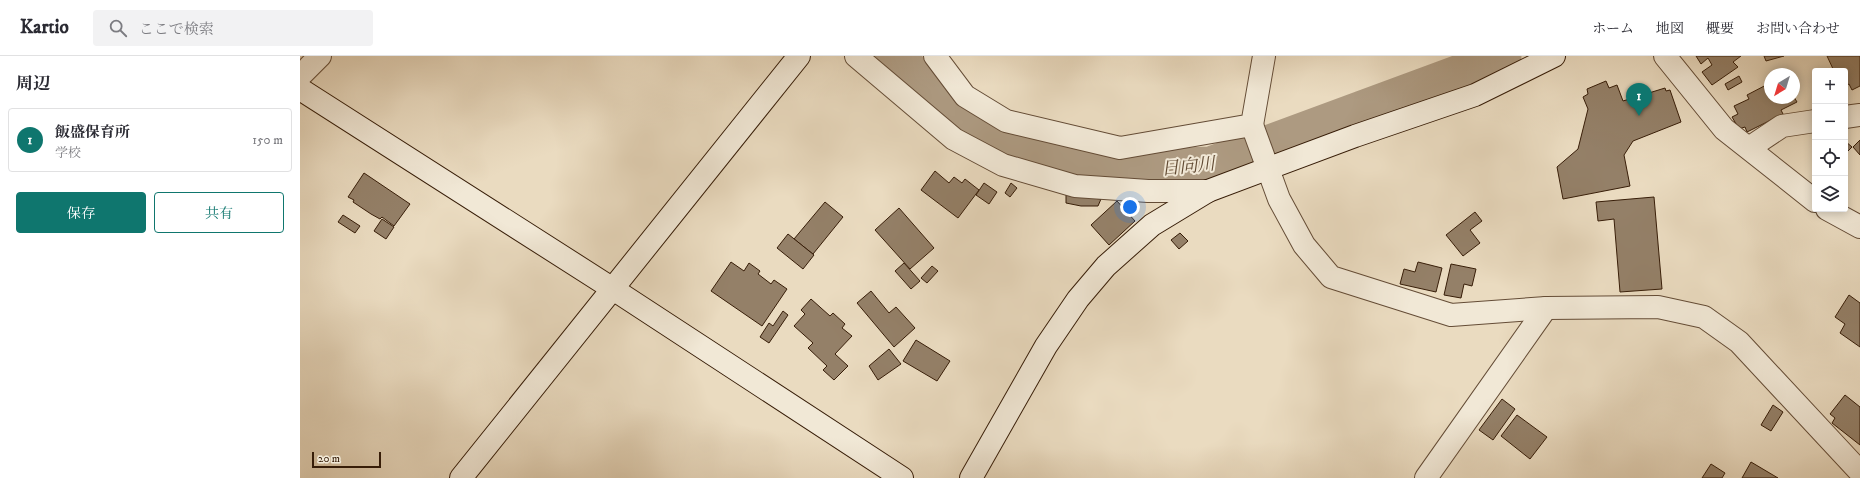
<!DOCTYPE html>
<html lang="ja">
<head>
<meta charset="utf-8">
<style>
	body { margin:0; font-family:"IM FELL DW Pica","Noto Serif JP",serif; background:#f2f2f3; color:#2b2b33 }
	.controls { position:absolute; right:12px; top:12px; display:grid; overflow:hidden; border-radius:4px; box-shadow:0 2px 10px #0003 }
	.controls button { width:36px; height:36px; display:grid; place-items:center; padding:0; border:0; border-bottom:1px solid #e1e1e2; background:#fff; color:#2b2b33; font:20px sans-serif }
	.compass { position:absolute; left:1464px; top:12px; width:36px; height:36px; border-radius:50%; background:#fff; box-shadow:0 2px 10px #0003; rotate:218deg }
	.scale { position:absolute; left:12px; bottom:10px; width:69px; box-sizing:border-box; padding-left:4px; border:2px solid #371d08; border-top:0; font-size:11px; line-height:14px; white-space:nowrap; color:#371d08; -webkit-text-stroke:3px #f1e8d6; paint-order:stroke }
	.you { position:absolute; left:830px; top:151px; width:14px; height:14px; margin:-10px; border:3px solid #fff; border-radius:50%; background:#1a73e8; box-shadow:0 0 0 6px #1a73e833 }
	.badge { display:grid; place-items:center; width:26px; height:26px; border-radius:50%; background:#0f766e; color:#fff; font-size:13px; font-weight:700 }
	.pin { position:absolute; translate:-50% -33px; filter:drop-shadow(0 1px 2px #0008) }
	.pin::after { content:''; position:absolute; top:21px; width:14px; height:12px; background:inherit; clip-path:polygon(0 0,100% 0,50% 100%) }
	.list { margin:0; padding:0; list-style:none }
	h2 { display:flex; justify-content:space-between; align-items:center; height:52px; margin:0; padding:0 16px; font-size:17px }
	h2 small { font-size:13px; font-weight:400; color:#7c7c81 }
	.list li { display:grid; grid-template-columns:26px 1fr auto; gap:12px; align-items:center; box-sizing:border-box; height:64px; margin:0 8px 8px; padding:0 8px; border:1px solid #e1e1e2; border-radius:4px }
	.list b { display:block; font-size:15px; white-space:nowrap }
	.list p { margin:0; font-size:13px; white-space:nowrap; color:#7c7c81 }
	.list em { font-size:13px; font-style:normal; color:#7c7c81 }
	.actions { display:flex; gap:8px; padding:12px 16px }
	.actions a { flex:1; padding:9px 0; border:1px solid #0f766e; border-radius:4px; text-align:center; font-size:14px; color:#0f766e }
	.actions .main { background:#0f766e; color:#fff }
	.icon { flex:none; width:22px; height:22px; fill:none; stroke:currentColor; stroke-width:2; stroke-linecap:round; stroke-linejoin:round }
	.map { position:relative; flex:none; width:1560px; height:422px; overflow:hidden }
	header { display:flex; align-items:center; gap:24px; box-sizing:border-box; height:56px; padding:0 20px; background:#fff; border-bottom:1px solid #e1e1e2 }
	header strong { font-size:19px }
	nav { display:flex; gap:22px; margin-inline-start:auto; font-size:14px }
	.search { width:280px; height:36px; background:#f2f2f3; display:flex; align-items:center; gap:10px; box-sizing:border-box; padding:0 14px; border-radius:4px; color:#7c7c81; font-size:15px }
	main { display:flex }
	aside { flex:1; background:#fff }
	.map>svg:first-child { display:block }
</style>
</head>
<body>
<header>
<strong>Kartio</strong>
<div class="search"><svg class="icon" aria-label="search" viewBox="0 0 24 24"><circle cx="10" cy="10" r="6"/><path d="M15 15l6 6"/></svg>ここで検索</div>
<nav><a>ホーム</a><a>地図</a><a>概要</a><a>お問い合わせ</a></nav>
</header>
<main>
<aside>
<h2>周辺<small></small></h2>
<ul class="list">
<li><span class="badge">1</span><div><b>飯盛保育所</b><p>学校</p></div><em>150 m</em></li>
</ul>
<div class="actions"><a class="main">保存</a><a>共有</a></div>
</aside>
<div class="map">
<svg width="1560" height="422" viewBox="0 0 1560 422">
	<rect width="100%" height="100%" fill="#eadbc0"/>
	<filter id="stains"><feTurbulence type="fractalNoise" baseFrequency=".005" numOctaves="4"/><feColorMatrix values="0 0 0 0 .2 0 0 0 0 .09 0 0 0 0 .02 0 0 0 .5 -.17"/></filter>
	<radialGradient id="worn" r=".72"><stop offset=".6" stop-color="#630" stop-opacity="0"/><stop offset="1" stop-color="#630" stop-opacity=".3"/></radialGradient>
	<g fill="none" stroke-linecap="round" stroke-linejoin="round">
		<polyline stroke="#ad9a81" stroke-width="41" points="594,0 642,51 684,84 725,102 772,112 832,114 911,111 1168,16 1201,0"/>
	</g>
	<g fill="#948068" stroke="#371d08">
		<polygon points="1396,0 1441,0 1433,6 1438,11 1412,29 1402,16 1412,9 1408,2 1401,8"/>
		<polygon points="1464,0 1484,0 1466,5"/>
		<polygon points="1527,0 1560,0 1560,30 1552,34 1549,28 1545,30 1545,15 1534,15"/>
		<polygon points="1439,20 1442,26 1428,34 1425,28"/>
		<polygon points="1306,25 1309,32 1317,29 1323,45 1365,32 1366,35 1370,34 1381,66 1333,85 1324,99 1330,130 1263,143 1257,111 1278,93 1288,53 1283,41 1288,38 1287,33"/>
		<polygon points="1470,27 1470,42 1494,41 1497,46 1481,54 1483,58 1447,76 1445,71 1439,73 1432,61 1438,58 1434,50 1449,43 1447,39"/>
		<polygon points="1560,84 1560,99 1553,91"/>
		<polygon points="1545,85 1552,91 1547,96 1545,93"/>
		<polygon points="635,115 649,127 654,121 662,127 665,123 679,134 658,162 621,134"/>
		<polygon points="64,117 110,148 94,170 82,161 80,163 71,158 53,146 54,144 48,141"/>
		<polygon points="684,127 697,136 689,148 676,139"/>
		<polygon points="711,127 717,132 710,141 705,137"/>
		<polygon points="766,139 783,141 801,143 798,150 781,150 766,147"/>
		<polygon points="1354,141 1362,233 1320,236 1314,163 1298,165 1296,146"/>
		<polygon points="817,145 835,165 809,189 791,169"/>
		<polygon points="525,146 543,161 513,198 494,183"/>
		<polygon points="599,152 634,192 610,213 575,174"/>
		<polygon points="1175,156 1182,165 1170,174 1180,187 1163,200 1146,179"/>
		<polygon points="43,159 60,170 55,177 38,166"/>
		<polygon points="82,163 94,171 86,183 74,175"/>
		<polygon points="880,177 888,185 879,193 871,184"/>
		<polygon points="488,178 514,199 503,213 477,192"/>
		<polygon points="431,206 444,215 449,207 460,215 458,218 471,228 474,224 487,233 462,270 411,235"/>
		<polygon points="1118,206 1142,212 1136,236 1100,228 1104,213 1115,216"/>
		<polygon points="604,207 620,225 611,233 595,215"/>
		<polygon points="1151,208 1176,213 1172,230 1164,228 1161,242 1144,239"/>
		<polygon points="632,210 638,215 627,227 621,222"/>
		<polygon points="571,235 589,257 596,251 615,272 594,291 557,247"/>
		<polygon points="1549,239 1560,247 1560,291 1540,277 1545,268 1535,261"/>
		<polygon points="511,243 530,260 533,257 545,268 542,272 552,280 535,298 548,310 534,324 523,314 527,310 508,292 513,287 494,270 505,258 501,254"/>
		<polygon points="483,255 488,259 469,287 460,281 469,267 473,270"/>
		<polygon points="616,284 650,305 637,325 603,305"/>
		<polygon points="589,293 601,308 578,324 569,310"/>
		<polygon points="1545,339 1560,351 1560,389 1532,367 1535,362 1530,358"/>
		<polygon points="1202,343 1215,353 1193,384 1179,374"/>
		<polygon points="1473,349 1483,356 1471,375 1461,369"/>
		<polygon points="1217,359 1247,381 1230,403 1201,380"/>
		<polygon points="1451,406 1478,422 1442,422"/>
		<polygon points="1411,408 1425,417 1422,422 1402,422"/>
	</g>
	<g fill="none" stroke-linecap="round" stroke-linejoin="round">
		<g stroke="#644c36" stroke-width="24">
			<g id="street">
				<polyline points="556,0 654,83 703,109 775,130 848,135 908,135"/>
				<polyline points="635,0 665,40 706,65 820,92 952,69 964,0"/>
				<polyline points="1365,0 1424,73 1515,145"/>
				<polyline points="0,20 20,0"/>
				<polyline points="1545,61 1560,59"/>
				<polyline points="952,69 979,143 1004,189 1031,221 1151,259 1246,252 1358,251 1404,261 1439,286 1560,416"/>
				<polyline points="1449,92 1482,70 1515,65"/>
				<polyline points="1527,153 1560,171"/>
				<polyline points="1126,422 1246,252"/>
			</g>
		</g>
		<g stroke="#371d08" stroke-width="24">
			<g id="secondary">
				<polyline points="0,33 313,233 602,422"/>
				<polyline points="161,422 499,0"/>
				<polyline points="671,422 746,290 778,243 806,210 852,169 908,135 1055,80 1175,39 1254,0"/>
			</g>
		</g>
		<use href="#street" stroke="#f1e8d6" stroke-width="22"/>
		<use href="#secondary" stroke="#f1e8d6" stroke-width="22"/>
	</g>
	<g text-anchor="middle" stroke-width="4" stroke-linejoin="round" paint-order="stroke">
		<g font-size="18" font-style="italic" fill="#604932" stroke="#f1e8d6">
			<text transform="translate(888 110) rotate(-6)" y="6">日向川</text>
		</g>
	</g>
	<rect width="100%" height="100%" filter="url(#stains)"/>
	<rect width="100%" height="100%" fill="url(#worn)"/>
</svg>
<div class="controls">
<button>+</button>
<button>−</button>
<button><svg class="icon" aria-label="locate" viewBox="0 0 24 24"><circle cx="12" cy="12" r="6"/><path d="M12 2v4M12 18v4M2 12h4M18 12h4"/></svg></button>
<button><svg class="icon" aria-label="layers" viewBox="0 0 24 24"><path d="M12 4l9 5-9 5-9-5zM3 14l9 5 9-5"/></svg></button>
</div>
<svg class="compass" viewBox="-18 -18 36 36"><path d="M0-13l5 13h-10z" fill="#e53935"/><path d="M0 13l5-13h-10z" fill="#7c7c81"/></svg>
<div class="scale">20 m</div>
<div class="you"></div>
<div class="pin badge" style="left:1339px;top:60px">1</div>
</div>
</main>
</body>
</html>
